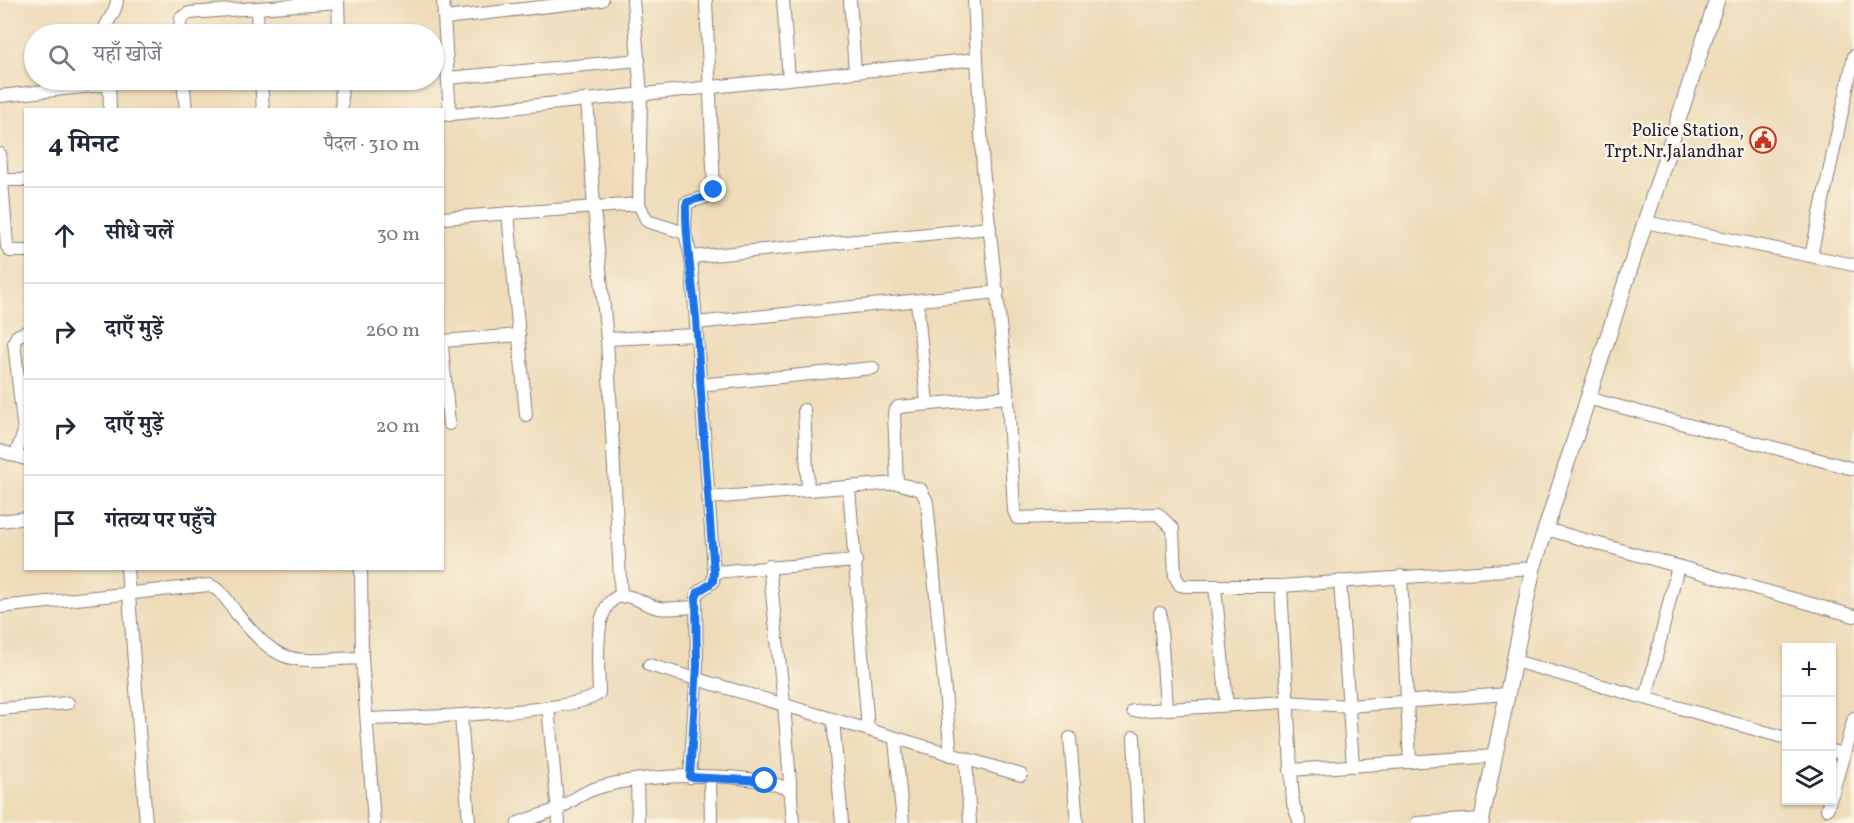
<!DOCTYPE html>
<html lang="hi">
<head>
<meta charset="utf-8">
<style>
	body { margin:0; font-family:Vollkorn,"Noto Serif Devanagari",serif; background:#f6f6f7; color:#1f2937 }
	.controls { position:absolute; right:18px; bottom:18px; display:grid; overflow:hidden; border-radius:0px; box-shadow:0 2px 4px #0004 }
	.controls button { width:54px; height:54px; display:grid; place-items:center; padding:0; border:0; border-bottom:2px solid #e0e1e3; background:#fff; color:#1f2937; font:30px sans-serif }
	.stop { position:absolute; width:18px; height:18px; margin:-14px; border:4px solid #1a73e8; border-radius:50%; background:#fff }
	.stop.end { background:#1a73e8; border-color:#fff; box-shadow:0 2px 6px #0008 }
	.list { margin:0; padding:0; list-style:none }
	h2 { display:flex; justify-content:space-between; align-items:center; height:78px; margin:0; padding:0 24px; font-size:26px }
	h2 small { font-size:20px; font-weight:400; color:#747a83 }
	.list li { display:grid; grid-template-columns:39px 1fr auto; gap:18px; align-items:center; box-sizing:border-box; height:96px; padding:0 24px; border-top:2px solid #e0e1e3 }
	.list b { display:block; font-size:22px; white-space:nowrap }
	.list em { font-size:20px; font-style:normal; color:#747a83 }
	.icon { flex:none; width:33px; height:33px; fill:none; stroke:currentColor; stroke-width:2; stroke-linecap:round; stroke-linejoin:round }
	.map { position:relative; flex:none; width:1854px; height:823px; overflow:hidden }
	.search { position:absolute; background:#fff; box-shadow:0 2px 4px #0004; left:24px; top:24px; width:420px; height:66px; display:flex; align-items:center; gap:15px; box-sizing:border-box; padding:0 21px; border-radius:33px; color:#747a83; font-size:22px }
	.panel { position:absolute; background:#fff; box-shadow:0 2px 4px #0004; left:24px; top:108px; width:420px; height:462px; border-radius:0px }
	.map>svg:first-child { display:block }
</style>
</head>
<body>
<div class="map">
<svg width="1854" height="823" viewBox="0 0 1854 823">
	<rect width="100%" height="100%" fill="#fcf5e5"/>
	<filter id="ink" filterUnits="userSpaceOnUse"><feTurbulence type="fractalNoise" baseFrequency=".0167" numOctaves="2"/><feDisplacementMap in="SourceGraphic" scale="12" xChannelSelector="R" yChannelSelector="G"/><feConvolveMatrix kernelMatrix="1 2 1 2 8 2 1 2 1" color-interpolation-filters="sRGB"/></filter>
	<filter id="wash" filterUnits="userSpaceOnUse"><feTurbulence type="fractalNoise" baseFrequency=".008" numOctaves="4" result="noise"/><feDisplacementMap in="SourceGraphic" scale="24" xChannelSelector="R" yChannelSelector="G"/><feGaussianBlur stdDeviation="1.35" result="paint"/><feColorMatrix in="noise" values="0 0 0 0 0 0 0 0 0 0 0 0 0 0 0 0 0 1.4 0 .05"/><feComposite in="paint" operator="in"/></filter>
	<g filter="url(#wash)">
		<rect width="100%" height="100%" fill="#eedcb9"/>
	</g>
	<g filter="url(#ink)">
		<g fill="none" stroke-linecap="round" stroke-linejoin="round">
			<g stroke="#887f7a" stroke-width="14">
				<g id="minor">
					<polyline points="338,0 339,34"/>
					<polyline points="443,0 450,115"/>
					<polyline points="633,0 641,94 639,204"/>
					<polyline points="783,0 789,79 977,59 983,169 1008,397 1014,511 1017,518 1158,514 1173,529 1175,576 1180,585 1186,586 1281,586 1533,568"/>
					<polyline points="850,0 855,72"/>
					<polyline points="974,0 977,59"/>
					<polyline points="257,9 258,34"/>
					<polyline points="445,18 602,0"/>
					<path d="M103,34C105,21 116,15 117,0"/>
					<polyline points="179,34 181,18 189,13 338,2"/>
					<polyline points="448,78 639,60"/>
					<polyline points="109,80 110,110"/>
					<polyline points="183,80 186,110"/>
					<polyline points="261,80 263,110"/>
					<polyline points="341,80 342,110"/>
					<polyline points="0,96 110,84"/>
					<polyline points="587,99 594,208 607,339 621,597"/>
					<polyline points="442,115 789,79"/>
					<polyline points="0,154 7,246 10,251 26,251"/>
					<polyline points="3,180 26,180"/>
					<polyline points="508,213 526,415"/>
					<polyline points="442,218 639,204 647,221 685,233"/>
					<polyline points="1645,222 1854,265"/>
					<polyline points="1811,256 1854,56"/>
					<polyline points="691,257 990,228"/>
					<polyline points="917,301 927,403"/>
					<polyline points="696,323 998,292"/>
					<polyline points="607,339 696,335"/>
					<polyline points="442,341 519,335"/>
					<polyline points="442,346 449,424"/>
					<polyline points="699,385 873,368"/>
					<polyline points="1587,398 1854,469"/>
					<polyline points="804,410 808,490"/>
					<polyline points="0,451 26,459"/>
					<polyline points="15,456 24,432 14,342 17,336 26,332"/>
					<polyline points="897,483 894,413 898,407 1008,397"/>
					<polyline points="849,488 868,730"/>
					<polyline points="708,498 897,483 921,490 927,502 951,755"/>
					<polyline points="0,521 26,518"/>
					<polyline points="1546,529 1854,616"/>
					<polyline points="769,566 784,703 793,823"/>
					<polyline points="127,568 146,823"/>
					<polyline points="361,568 362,658 374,823"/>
					<polyline points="714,572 856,561"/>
					<polyline points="1401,576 1410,762"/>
					<polyline points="1340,581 1353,766"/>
					<polyline points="1281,586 1293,804 1300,823"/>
					<polyline points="1215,587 1227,705"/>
					<path d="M0,607L209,585C221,589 229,603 237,614C284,671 294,660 362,658"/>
					<polyline points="1160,613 1166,709"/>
					<polyline points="1514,661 1786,738"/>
					<polyline points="649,665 1021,775"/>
					<polyline points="1646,698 1678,566"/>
					<polyline points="548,707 559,823"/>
					<polyline points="0,709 68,703"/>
					<polyline points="1133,711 1286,702 1349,706 1507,694"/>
					<polyline points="461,715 469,823"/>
					<path d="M368,719C403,718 582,713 599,693C599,670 590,595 625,596C637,597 647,606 659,608C671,610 684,607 696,607"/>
					<polyline points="833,719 842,823"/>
					<polyline points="1134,737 1138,823"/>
					<polyline points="1070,738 1077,823"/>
					<polyline points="895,739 903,823"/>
					<polyline points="1832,751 1843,754"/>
					<polyline points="966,761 970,823"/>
					<polyline points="1290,770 1495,756"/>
					<polyline points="690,777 697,666 696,598 698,592 713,582 714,572 696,323 691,257 685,233 686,203 709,196 714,190 706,0"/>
					<polyline points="710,777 711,823"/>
					<polyline points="637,780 638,823"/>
					<polyline points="1832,795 1854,718"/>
					<polyline points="1827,809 1830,800"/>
					<path d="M518,823C531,818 545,814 558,809C570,803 581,793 594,789C642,773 744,770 791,790"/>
					<polyline points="1417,823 1482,819"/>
				</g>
			</g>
			<g stroke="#887f7a" stroke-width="17">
				<polyline id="tertiary" points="1481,823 1533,568 1717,0"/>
			</g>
			<use href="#minor" stroke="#fff" stroke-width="12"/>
			<use href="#tertiary" stroke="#fff" stroke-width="15"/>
		</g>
	</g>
	<g fill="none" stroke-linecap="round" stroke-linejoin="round" filter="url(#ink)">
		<path stroke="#1a73e8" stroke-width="8" d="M714,190L709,196L687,202L686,205C685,243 693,281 696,319C702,404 707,488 714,572L713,582L698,592L696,598L697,666L690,777L765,781"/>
	</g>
	<defs>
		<g id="civic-ring" transform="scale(1.35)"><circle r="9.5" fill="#fcf5e5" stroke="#c8321e" stroke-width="1.5"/><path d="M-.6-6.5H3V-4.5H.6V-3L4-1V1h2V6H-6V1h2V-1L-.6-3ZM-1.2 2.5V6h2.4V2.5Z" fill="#c8321e"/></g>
	</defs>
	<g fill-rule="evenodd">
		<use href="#civic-ring" x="1763" y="140"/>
	</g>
	<g text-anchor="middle" stroke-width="4.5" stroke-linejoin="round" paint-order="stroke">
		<g font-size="18" fill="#22223b" stroke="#fcf5e5" text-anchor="end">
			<text x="1744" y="136">Police Station,<tspan x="1744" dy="21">Trpt.Nr.Jalandhar</tspan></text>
		</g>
	</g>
</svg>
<div class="controls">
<button>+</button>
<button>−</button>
<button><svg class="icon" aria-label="layers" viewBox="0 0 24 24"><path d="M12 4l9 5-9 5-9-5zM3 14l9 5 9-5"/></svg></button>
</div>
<div class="stop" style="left:765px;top:781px"></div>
<div class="stop end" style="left:714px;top:190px"></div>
<div class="search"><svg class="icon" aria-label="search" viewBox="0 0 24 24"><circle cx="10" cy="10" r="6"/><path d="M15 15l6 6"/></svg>यहाँ खोजें</div>
<section class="panel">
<h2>4 मिनट<small>पैदल · 310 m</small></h2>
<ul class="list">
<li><svg class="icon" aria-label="ahead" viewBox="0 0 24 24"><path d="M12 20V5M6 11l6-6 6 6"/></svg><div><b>सीधे चलें</b></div><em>30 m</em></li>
<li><svg class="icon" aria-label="right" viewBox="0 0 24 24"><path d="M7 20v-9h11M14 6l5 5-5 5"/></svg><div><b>दाएँ मुड़ें</b></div><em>260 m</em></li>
<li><svg class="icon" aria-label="right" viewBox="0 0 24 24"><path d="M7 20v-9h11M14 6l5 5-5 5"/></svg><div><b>दाएँ मुड़ें</b></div><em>20 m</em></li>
<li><svg class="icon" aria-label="arrive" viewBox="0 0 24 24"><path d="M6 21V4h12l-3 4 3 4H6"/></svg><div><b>गंतव्य पर पहुँचे</b></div></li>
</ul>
</section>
</div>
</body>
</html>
